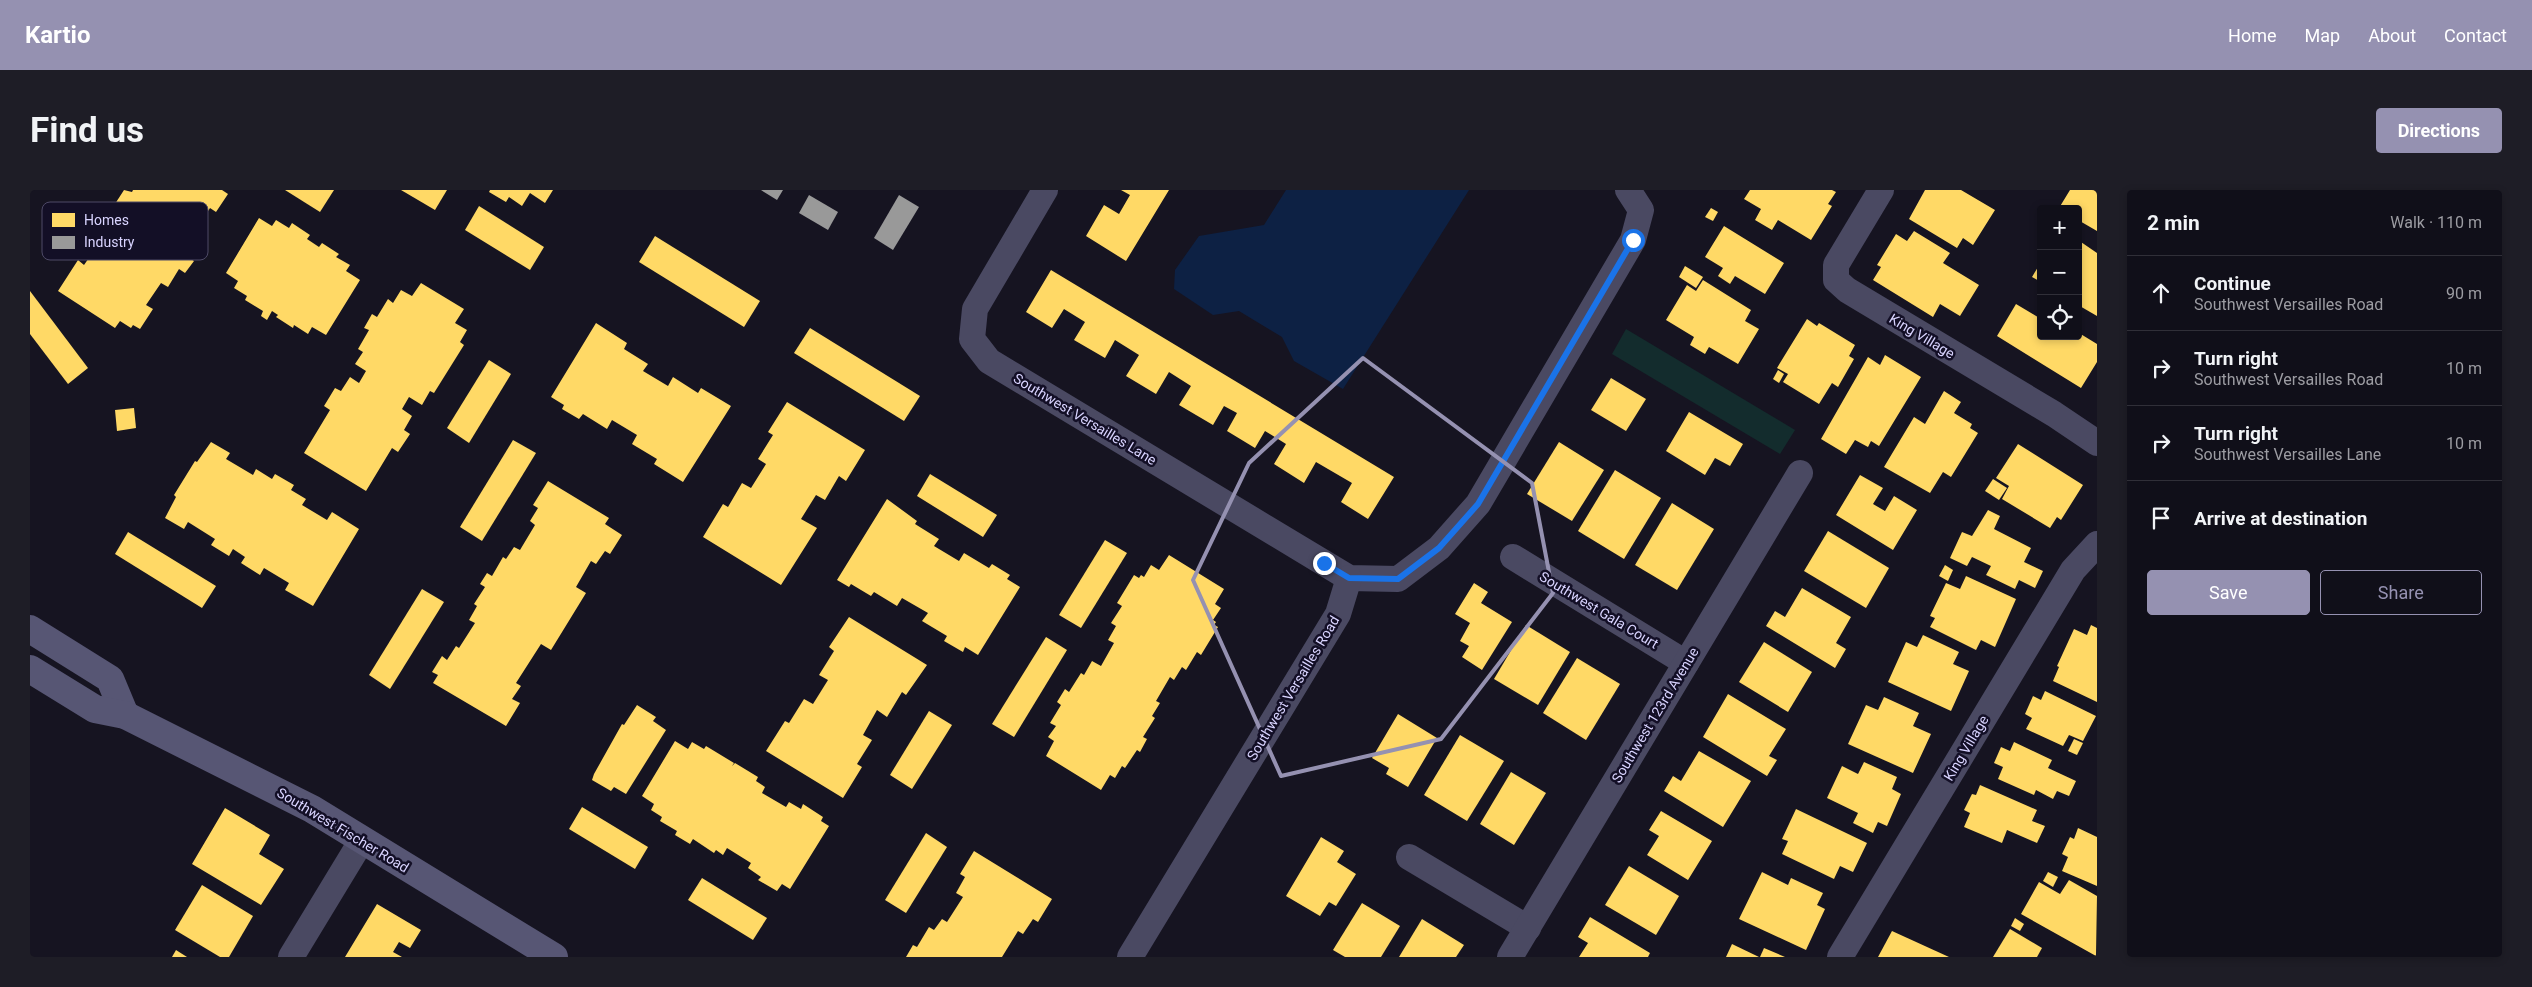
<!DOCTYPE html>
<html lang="en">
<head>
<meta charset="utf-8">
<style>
	body { margin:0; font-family:Roboto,sans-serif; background:#1e1d26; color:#f1f3f6 }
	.controls { position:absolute; right:15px; top:15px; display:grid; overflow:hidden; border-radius:5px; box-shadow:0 2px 8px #0003 }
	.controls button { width:45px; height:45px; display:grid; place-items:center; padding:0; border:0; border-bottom:1px solid #302f38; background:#100f19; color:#f1f3f6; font:25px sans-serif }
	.stop { position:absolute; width:15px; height:15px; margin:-11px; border:4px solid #1a73e8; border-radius:50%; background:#fff }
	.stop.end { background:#1a73e8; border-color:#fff; box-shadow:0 1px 5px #0008 }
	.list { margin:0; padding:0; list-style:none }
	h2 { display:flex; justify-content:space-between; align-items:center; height:65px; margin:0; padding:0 20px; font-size:21px }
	h2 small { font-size:16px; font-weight:400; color:#9c9ca2 }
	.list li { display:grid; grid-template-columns:32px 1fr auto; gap:15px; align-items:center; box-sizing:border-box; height:75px; padding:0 20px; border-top:1px solid #302f38 }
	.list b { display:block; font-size:19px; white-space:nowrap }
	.list p { margin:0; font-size:16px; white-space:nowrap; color:#9c9ca2 }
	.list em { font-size:16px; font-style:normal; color:#9c9ca2 }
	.actions { display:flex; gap:10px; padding:15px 20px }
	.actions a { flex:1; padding:11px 0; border:1px solid #9591b1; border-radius:5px; text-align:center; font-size:18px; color:#9591b1 }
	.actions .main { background:#9591b1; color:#fff }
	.icon { flex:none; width:28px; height:28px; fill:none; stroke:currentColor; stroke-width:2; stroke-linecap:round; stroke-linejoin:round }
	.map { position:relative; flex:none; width:2067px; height:767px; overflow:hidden; border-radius:5px }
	header { display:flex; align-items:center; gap:30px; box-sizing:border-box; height:70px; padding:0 25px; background:#9591b1; color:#fff }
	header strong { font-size:24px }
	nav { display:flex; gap:28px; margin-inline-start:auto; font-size:18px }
	.intro { display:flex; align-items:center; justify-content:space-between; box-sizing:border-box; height:120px; padding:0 30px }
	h1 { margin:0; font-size:35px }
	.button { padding:12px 22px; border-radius:5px; background:#9591b1; color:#fff; font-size:18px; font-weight:700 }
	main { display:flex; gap:30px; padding:0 30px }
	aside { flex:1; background:#100f19; border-radius:5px; box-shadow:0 2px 8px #0003 }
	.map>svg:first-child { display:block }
</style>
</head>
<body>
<header>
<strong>Kartio</strong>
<nav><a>Home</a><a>Map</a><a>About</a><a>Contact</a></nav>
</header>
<div class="intro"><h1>Find us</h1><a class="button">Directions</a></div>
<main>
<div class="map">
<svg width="2067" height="767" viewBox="0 0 2067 767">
	<rect width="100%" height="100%" fill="#161421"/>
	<polygon fill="#132c2d" points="1596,139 1765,240 1750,264 1582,164"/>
	<polygon fill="#0d2144" points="1256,0 1439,0 1313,199 1264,171 1252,147 1209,121 1183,125 1144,99 1145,80 1169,46 1234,35"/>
	<g fill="#ffd966">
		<polygon points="94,0 102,2 103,0 192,0 198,4 186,22 180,18 164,43 170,48 158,67 164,71 155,83 149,79 138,97 131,93 116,115 123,119 110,139 103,135 101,138 90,131 85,138 28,101 48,70 54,75 70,52 62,47 74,29 68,25 76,13 83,17"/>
		<polygon points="255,0 304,0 290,22"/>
		<polygon points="371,0 417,0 405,20"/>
		<polygon points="460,0 523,0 515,13 500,3 492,16 479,7 476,12 459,2"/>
		<polygon points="1091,0 1139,0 1096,71 1056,46 1074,15 1089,24 1100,5"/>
		<polygon points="1720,0 1802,0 1806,2 1798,14 1802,16 1781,50 1748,30 1742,40 1725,30 1731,19 1714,9"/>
		<polygon points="1895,0 1931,0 1965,20 1943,55 1933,48 1927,58 1879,29"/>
		<polygon points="2040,0 2067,0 2067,41 2048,30 2048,19 2029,18"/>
		<polygon points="449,16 514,57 500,80 435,40"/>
		<polygon points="1681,18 1688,22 1683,31 1675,27"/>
		<polygon points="229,28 242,36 246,30 259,38 262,33 280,45 277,49 289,57 292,53 309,64 306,67 320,75 316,81 330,90 296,145 282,137 278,144 264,135 263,138 246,127 248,125 242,121 237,130 231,126 233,121 215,110 217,106 204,98 208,91 196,83"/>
		<polygon points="1694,36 1754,73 1735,104 1705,86 1700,94 1688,86 1693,78 1675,67"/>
		<polygon points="1884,41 1920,63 1913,73 1949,95 1930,126 1910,114 1903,127 1843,90 1851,77 1847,75 1866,44 1877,51"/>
		<polygon points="625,46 730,111 714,137 609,72"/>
		<polygon points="2048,50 2067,63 2067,126 2048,115"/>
		<polygon points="2011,72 2011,92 2002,87"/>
		<polygon points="1655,76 1673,87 1666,98 1649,87"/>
		<polygon points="1021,80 1364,287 1338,329 1311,312 1322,293 1286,272 1274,293 1244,274 1256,254 1235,241 1225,258 1197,241 1207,223 1194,216 1183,235 1149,215 1161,196 1139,182 1126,204 1096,186 1109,165 1085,150 1075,168 1044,150 1055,132 1034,119 1022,138 996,122"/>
		<polygon points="1673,90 1721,120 1715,131 1729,139 1708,174 1679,157 1675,164 1660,155 1664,147 1636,130 1657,95 1666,101"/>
		<polygon points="391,93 434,119 425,133 437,140 430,152 434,155 404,203 400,201 392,215 379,207 372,219 382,226 374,240 380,244 368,262 362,258 336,301 274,263 300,220 294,216 305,198 311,201 320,187 329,193 336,181 325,174 333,162 328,159 339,140 334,138 342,124 347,127 358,109 363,113 371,100 382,106"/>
		<polygon points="0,101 58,178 38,194 0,144"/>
		<polygon points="1986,114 2011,129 2011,146 2048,146 2048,135 2052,138 2049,143 2067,154 2067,172 2051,198 1967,146"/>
		<polygon points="1777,129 1787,136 1789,133 1825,155 1819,166 1824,169 1808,197 1802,193 1789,214 1753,192 1758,184 1747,178"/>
		<polygon points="566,133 597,153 594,159 618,174 613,181 638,196 643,187 668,203 671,198 701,216 653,292 624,274 627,269 602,254 607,245 582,230 577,239 553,224 549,229 532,219 534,215 521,207"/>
		<polygon points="780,138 890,206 874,231 764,163"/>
		<polygon points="1855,165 1891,187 1849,256 1841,251 1838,257 1825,250 1816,264 1791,249 1838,167 1850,175"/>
		<polygon points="459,170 481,184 439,253 417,238"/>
		<polygon points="1748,180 1754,184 1749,193 1743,189"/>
		<polygon points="1581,188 1616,209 1596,241 1561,220"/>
		<polygon points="1914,201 1931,212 1924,223 1942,234 1940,238 1948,243 1921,287 1913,282 1900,303 1854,277 1884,227 1895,234"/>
		<polygon points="757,212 835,260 816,291 809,286 795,310 786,305 771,329 787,338 751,395 673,347 693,314 698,317 712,293 721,298 736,274 728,269 743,245 738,242"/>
		<polygon points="104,218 106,238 87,241 85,220"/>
		<polygon points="1659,222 1713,254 1700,276 1685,268 1675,285 1636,261"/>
		<polygon points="483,250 506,263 452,351 430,337"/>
		<polygon points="181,252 200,263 196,269 223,285 226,279 242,289 245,284 264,295 261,300 276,309 272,315 297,330 302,322 329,339 283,416 255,400 259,393 234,378 230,385 211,373 215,367 203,359 199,366 181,355 185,349 158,332 154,339 135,328 146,307 144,305 165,271 167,272"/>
		<polygon points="1529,252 1574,280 1542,331 1497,304"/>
		<polygon points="1988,254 2053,295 2031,330 2027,327 2020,338 1972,309 1979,296 1966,288"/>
		<polygon points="1585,280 1631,308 1594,369 1548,341"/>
		<polygon points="900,284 967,325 953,347 887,306"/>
		<polygon points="1830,285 1853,298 1843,314 1855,321 1864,306 1887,320 1863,360 1806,325"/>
		<polygon points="1963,289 1977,298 1969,310 1955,301"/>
		<polygon points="518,291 579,328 575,334 592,345 580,364 575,361 566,374 561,371 546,397 556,403 521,460 511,454 486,493 491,496 482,509 490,513 476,536 403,493 408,485 402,482 412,466 417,470 426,456 429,458 445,433 439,430 447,416 444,414 455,397 450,394 457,383 462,386 473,367 476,369 484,357 490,360 505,335 500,331 508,318 503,315"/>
		<polygon points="857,309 887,331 885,334 909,349 904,356 929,371 934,363 959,378 962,374 980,385 977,389 990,397 948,465 935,457 933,462 914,451 917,446 892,431 898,423 872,408 867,416 844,402 841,406 821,394 819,397 807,390"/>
		<polygon points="1642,313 1684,339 1647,400 1605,375"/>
		<polygon points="1958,320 1970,326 1964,339 2001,358 1994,372 2013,381 2005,398 1989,390 1985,399 1956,385 1961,376 1942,367 1937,376 1920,368 1932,342 1942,346"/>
		<polygon points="1798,341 1859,378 1836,418 1774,381"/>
		<polygon points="98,342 186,396 172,418 85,364"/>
		<polygon points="1075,350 1097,363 1051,438 1029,425"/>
		<polygon points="1139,365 1194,399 1185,414 1191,418 1183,430 1186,432 1184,435 1188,437 1171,465 1167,462 1156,480 1152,477 1144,490 1140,487 1126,511 1130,513 1122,526 1125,528 1113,547 1117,549 1110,562 1107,560 1095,578 1092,576 1085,588 1080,585 1071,600 1016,566 1024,551 1018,547 1026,536 1020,533 1031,515 1027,512 1035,499 1039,502 1051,483 1054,485 1062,471 1071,476 1084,453 1078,450 1086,436 1081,433 1092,416 1087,413 1104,385 1109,388 1111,385 1114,387 1121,375 1129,380"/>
		<polygon points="1915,375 1923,380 1918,391 1909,386"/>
		<polygon points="1936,386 1986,409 1965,457 1951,450 1946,460 1900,437 1905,428 1900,426 1916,393 1930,399"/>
		<polygon points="1444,393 1458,402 1451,413 1482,432 1452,480 1432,467 1439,456 1430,451 1440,433 1425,424"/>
		<polygon points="1772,398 1821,427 1806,453 1816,459 1805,478 1736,436 1745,421 1755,427"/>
		<polygon points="392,399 414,412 360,499 339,485"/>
		<polygon points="819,427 897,475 876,505 872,502 857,527 847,520 833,545 842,550 827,574 832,577 813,608 736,561 755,531 759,533 774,509 783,514 798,490 789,485 804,461 799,457"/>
		<polygon points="1496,435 1540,462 1508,515 1464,489"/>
		<polygon points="2061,435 2067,438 2067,512 2023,491 2029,477 2027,476 2044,439 2057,445"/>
		<polygon points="1893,445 1929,462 1923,474 1939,481 1921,521 1858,492 1876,452 1887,457"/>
		<polygon points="1016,447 1037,460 984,547 962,534"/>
		<polygon points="1734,452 1782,482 1758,522 1709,492"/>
		<polygon points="1547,468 1590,494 1556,550 1513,523"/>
		<polygon points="2015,501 2066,526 2053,551 2039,545 2033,556 1996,539 2002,528 1995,524 2003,506 2011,510"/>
		<polygon points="1698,504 1756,539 1739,566 1747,570 1737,586 1673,547"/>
		<polygon points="1854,507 1889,523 1883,536 1901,544 1883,583 1818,554 1836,515 1848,520"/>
		<polygon points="607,515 626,527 623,531 636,540 596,604 584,597 581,601 562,590 564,584 592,534 594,535"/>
		<polygon points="899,521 922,535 882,599 860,585"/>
		<polygon points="1368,524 1407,548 1378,597 1356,584 1359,578 1342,568"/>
		<polygon points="1430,545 1474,571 1437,631 1394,605"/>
		<polygon points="2044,549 2053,553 2047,565 2038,561"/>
		<polygon points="645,551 658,559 662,552 674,559 676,556 704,573 702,576 705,573 728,587 726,591 735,597 732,603 756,617 759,612 771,619 773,614 793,627 791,631 799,636 760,699 752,694 747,701 728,690 731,687 718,678 721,673 697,658 693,665 686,660 684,663 663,649 660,654 645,645 647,641 630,631 632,627 621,620 624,614 612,606"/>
		<polygon points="1984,552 2022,570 2018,578 2046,591 2039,606 2027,601 2023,609 2006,600 2004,605 1968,589 1973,577 1964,573 1971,557 1980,561"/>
		<polygon points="1669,561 1721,591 1693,637 1634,601 1643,586 1651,591"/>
		<polygon points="1834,572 1867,587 1862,599 1871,604 1857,636 1848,632 1843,643 1823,633 1828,623 1797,608 1812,576 1828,584"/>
		<polygon points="1481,582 1516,603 1484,655 1450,634"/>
		<polygon points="1950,595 2007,620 2002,631 2015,636 2007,653 1977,640 1972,653 1934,637 1940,623 1934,620 1942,604 1946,605"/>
		<polygon points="552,617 618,657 605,679 539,639"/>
		<polygon points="195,618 240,645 229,664 254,679 231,715 162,674"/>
		<polygon points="1766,619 1837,653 1823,682 1810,676 1804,689 1752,664 1758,651 1752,649"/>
		<polygon points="1631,621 1682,651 1658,690 1617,665 1629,646 1619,640"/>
		<polygon points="2048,638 2067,647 2067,696 2032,681 2038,667 2032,664 2040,647 2044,649"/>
		<polygon points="896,643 917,657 876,723 855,710"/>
		<polygon points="1291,647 1314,661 1307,672 1326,684 1306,716 1299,712 1290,726 1256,706"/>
		<polygon points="944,661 1022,709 1008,732 1003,729 993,744 988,741 972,767 876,767 883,755 887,757 899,737 904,740 912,729 917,732 933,707 926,703 935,687 930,684"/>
		<polygon points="1599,676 1649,706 1626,745 1575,715"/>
		<polygon points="1732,682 1758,695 1761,688 1793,703 1787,715 1795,719 1776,760 1709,729"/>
		<polygon points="2018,682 2028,687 2023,697 2013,691"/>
		<polygon points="672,688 737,728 723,750 658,710"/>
		<polygon points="2039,690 2067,706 2066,766 1991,724 2009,692 2030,704"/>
		<polygon points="172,695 223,726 199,767 190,767 145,740"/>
		<polygon points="1332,713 1370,736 1351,767 1315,767 1303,760"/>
		<polygon points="347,714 391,740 380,758 369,752 363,762 372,767 315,767"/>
		<polygon points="1560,727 1620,763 1618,767 1549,767 1558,753 1548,747"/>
		<polygon points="1985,728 1994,734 1990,741 1981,736"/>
		<polygon points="1392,729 1434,755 1426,767 1369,767"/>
		<polygon points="1980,739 2012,758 2007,767 1963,767"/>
		<polygon points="1862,741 1919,767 1848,767"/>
		<polygon points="1702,754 1729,767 1696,767"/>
		<polygon points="1734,758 1755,767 1730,767"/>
		<polygon points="146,760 157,767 142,767"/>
	</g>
	<g fill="#999">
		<polygon points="731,0 753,0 747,10"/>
		<polygon points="779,5 808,22 798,40 769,23"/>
		<polygon points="869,5 889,17 863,60 844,48"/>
	</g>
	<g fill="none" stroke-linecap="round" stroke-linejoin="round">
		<g stroke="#4a4962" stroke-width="26">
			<polyline points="1015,0 945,119 942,149 959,171 1319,388 1368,389 1409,358 1448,314 1603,50 1611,20 1598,0"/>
			<polyline points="1851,0 1806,75 1806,90 1817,100 2024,224 2067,253"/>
			<polyline points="1483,367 1656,473"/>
			<polyline points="1379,667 1498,738"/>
			<polyline points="261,767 332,650"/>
			<polyline points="1100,767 1308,424 1319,388"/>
			<polyline points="1480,767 1770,283"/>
			<polyline points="1810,767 2043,380 2067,354"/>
		</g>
		<g stroke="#575674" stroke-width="28">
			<polyline points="0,439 80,489 95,525"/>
			<polyline points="0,479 65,519 95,525 282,619 524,767"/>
		</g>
	</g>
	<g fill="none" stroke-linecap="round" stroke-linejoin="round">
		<polyline stroke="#1a73e8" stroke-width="6" points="1294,373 1319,388 1368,389 1409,358 1448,314 1603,50"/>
	</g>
	<path fill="none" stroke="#9591b1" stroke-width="4" stroke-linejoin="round" d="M1333,168L1502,293L1523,403L1411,549L1251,586L1163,390L1219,273Z"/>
	<g text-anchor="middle" stroke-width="5" stroke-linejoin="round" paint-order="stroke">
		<g font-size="14" fill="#d9d4ff" stroke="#130f26">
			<text transform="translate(1892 146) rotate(31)" y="5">King Village</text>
			<text transform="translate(1055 229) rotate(31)" y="5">Southwest Versailles Lane</text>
			<text transform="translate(1569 420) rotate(31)" y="5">Southwest Gala Court</text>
			<text transform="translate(1263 498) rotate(-59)" y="5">Southwest Versailles Road</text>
			<text transform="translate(1625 525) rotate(-59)" y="5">Southwest 123rd Avenue</text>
			<text transform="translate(1936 558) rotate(-59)" y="5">King Village</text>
			<text transform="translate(313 640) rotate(31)" y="5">Southwest Fischer Road</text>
		</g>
	</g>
	<rect x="12" y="12" width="166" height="58" rx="8" fill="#130f26" stroke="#4e4a67" stroke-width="1"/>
	<rect x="22" y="23" width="23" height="14" fill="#ffd966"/>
	<rect x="22" y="46" width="23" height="13" fill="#999"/>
	<g font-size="14" fill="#d9d4ff">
		<text x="54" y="35">Homes</text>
		<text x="54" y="57">Industry</text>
	</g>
</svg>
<div class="controls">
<button>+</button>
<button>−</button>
<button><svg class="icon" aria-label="locate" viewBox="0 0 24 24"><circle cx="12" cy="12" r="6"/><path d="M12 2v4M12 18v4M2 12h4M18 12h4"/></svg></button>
</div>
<div class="stop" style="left:1603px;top:50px"></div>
<div class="stop end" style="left:1294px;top:373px"></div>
</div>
<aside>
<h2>2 min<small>Walk · 110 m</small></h2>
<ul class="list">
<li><svg class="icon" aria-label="ahead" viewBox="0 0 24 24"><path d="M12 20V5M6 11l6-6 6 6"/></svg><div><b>Continue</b><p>Southwest Versailles Road</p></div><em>90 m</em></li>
<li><svg class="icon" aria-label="right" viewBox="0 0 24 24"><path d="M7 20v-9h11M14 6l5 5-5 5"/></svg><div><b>Turn right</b><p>Southwest Versailles Road</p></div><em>10 m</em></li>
<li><svg class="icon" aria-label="right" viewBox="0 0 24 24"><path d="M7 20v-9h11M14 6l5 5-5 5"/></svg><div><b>Turn right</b><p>Southwest Versailles Lane</p></div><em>10 m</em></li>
<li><svg class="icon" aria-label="arrive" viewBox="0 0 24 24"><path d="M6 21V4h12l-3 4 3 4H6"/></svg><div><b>Arrive at destination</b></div></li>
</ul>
<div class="actions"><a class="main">Save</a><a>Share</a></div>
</aside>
</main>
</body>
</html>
